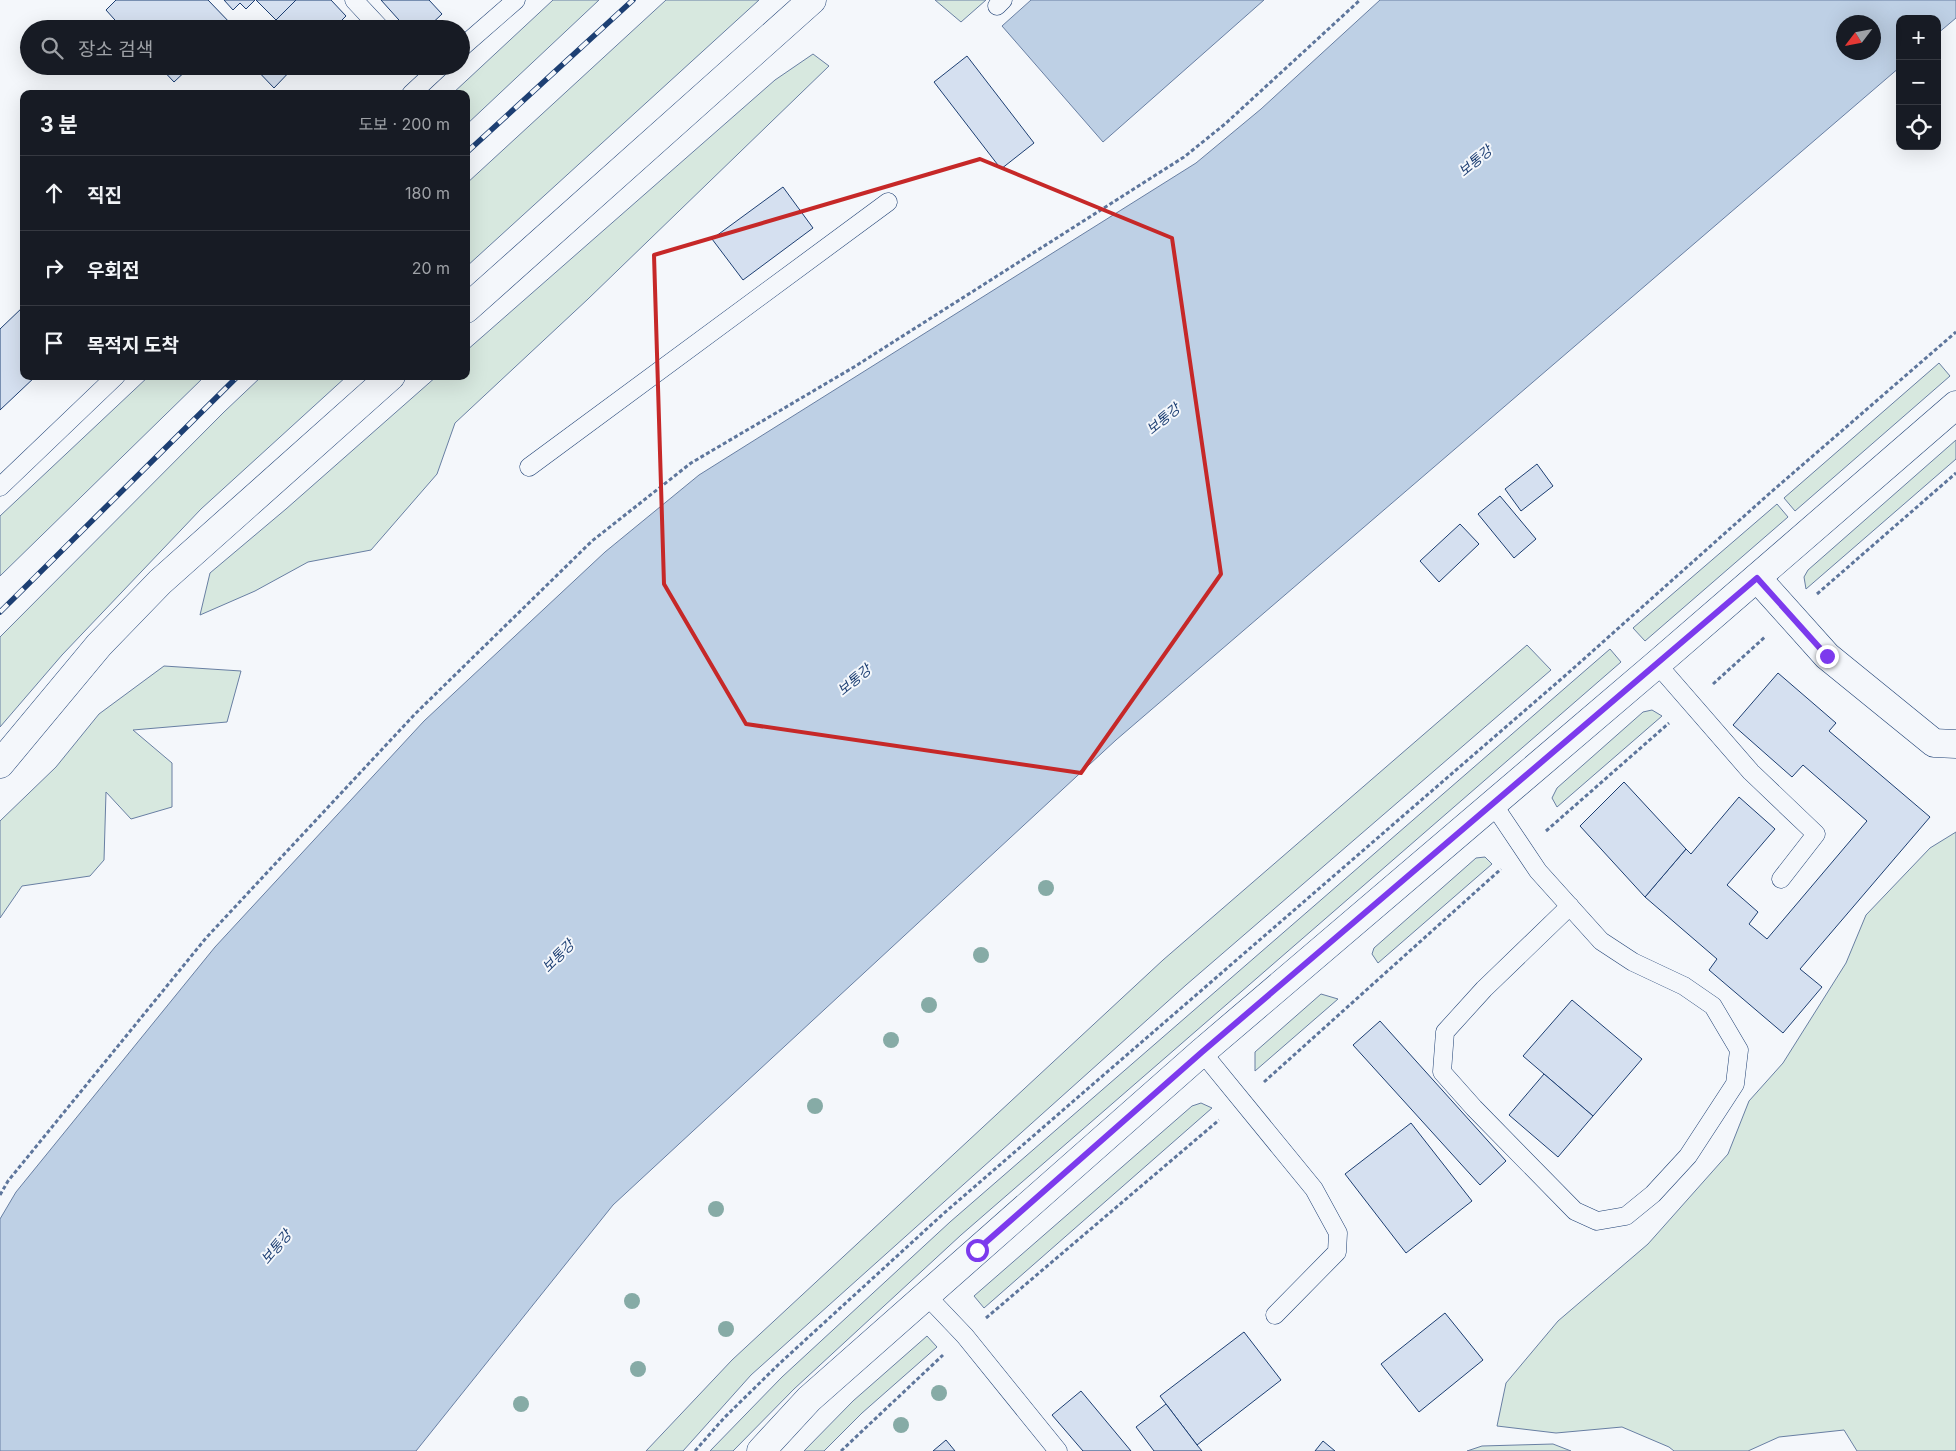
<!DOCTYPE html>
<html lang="ko">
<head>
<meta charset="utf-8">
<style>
	body { margin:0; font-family:Inter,"Noto Sans KR",sans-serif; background:#20242c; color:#f1f3f6 }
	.controls { position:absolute; right:15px; top:15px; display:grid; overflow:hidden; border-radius:10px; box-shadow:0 5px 20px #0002 }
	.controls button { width:45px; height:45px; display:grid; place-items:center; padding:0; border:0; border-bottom:1px solid #363941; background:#171b24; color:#f1f3f6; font:25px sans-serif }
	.compass { position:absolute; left:1836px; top:15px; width:45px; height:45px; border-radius:50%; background:#171b24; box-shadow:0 5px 20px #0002; rotate:238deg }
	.stop { position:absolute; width:15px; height:15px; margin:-11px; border:4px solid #7c3aed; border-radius:50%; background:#fff }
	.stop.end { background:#7c3aed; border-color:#fff; box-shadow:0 1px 5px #0008 }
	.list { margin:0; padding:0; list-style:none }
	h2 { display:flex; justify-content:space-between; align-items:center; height:65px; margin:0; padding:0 20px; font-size:21px }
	h2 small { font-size:16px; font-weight:400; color:#9ea1a6 }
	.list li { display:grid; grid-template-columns:32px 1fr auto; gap:15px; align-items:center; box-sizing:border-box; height:75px; padding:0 20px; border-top:1px solid #363941 }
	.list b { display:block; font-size:19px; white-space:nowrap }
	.list em { font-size:16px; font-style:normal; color:#9ea1a6 }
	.icon { flex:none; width:28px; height:28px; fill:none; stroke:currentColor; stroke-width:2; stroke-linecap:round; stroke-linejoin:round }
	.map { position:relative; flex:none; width:1956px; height:1451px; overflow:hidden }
	.search { position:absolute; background:#171b24; box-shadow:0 5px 20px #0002; left:20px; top:20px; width:450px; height:55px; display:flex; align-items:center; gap:12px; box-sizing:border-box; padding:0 18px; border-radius:28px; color:#9ea1a6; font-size:19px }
	.panel { position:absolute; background:#171b24; box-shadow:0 5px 20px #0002; left:20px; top:90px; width:450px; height:290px; border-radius:10px }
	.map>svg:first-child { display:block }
</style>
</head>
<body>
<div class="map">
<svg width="1956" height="1451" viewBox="0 0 1956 1451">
	<rect width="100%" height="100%" fill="#f4f7fb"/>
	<g fill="#d7e8df" stroke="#687fa3">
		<polygon points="553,0 599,0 466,125 466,94 452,94"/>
		<polygon points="666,0 759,0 466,267 466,184"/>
		<polygon points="935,0 986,0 961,22"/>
		<polygon points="813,54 829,66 588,299 455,423 437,474 371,550 308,562 255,591 200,615 210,573 286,509 437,376 466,376 466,351 775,80"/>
		<polygon points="1939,363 1950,376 1795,511 1784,498"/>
		<polygon points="149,376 205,376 0,576 0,516"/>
		<polygon points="262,376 347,376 201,509 62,655 0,727 0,637 224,412"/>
		<polygon points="1956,440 1956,459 1806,589 1804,577 1808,570"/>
		<polygon points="1777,504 1788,517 1645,641 1633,628"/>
		<polygon points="1527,645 1551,670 1186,985 751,1375 683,1451 646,1451 732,1360 1163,960"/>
		<polygon points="1610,649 1621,662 961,1235 794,1389 733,1451 710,1451 782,1377 950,1222"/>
		<polygon points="164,666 241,671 227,722 133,730 172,763 172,807 131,819 106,792 104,860 90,876 22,886 0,918 0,821 56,767 99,714"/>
		<polygon points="1652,710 1662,716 1557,807 1552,798 1557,788 1643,712"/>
		<polygon points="1956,832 1956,1451 1857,1451 1844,1430 1779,1437 1748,1451 1674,1451 1669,1447 1622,1427 1556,1433 1497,1426 1506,1383 1558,1321 1648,1244 1728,1154 1749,1101 1783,1063 1846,963 1866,915 1930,848"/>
		<polygon points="1485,857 1492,864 1378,963 1372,954 1374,948 1476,858"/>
		<polygon points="1321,994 1338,999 1255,1071 1255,1052"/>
		<polygon points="1201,1103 1212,1108 984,1308 974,1296 1192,1106"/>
		<polygon points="927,1336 937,1347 862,1413 824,1451 804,1451 853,1401"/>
		<polygon points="1553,1444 1571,1451 1467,1451 1482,1446"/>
	</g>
	<g fill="#bed0e5" stroke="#687fa3" fill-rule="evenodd">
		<polygon points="1031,0 1264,0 1103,142 1002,26"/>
		<path d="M1380,0H1956V18L1937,34V19H1900V67L1116,740L613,1205L416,1451H0V1219L16,1192L215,947L424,721L605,552L699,475L1196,163L1261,109ZM1844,22H1874V52H1844Z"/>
	</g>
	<g fill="#d5e0f0" stroke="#1d3f73">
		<polygon points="116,0 208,0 233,26 230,29 123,29 106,10"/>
		<polygon points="224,0 255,0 246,9 240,3 233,10"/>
		<polygon points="256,0 296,0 276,20"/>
		<polygon points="296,0 331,0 346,16 333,29 267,29"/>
		<polygon points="381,0 429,0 442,14 426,29 407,29"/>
		<polygon points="967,56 1034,143 1001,169 934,82"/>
		<polygon points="159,66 191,66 174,82"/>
		<polygon points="253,66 295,66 274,88"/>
		<polygon points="783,187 813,228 743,280 712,239"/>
		<polygon points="24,306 24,376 36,376 0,410 0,329"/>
		<polygon points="1537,464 1553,486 1521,511 1505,489"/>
		<polygon points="1500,496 1536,539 1514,558 1478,514"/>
		<polygon points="1460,524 1479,544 1439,582 1420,561"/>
		<polygon points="1778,673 1836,723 1829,731 1930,817 1800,969 1822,987 1783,1033 1709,970 1717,959 1645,897 1686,849 1691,854 1739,797 1775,829 1727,885 1758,912 1749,924 1767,939 1867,821 1803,765 1792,777 1733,725"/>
		<polygon points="1624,782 1686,849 1645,897 1580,826"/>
		<polygon points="1572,1000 1642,1059 1593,1116 1523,1056"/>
		<polygon points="1380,1021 1506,1161 1480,1185 1353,1045"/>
		<polygon points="1544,1074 1593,1116 1558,1157 1509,1115"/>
		<polygon points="1411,1123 1472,1201 1406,1253 1345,1174"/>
		<polygon points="1445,1313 1483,1360 1419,1412 1381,1364"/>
		<polygon points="1244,1332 1281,1380 1197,1445 1160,1396"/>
		<polygon points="1081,1391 1131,1451 1083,1451 1052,1415"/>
		<polygon points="1166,1404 1197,1445 1202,1451 1154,1451 1136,1427"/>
		<polygon points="946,1440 955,1451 933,1451"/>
		<polygon points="1323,1441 1335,1451 1315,1451"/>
	</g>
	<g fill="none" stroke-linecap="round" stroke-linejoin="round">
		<g stroke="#1d3f73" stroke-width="19">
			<g id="lane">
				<polyline points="354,0 381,29"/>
				<polyline points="997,6 1003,0"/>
				<polyline points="461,48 516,0"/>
				<polyline points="411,94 441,66"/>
				<polyline points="529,467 888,202"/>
				<polyline points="0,487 116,376"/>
				<polyline points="1657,664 1751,772 1816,834 1781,879"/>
				<polyline points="1493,804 1538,871 1601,941 1633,962 1684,986 1713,1006 1739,1050 1735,1084 1688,1156 1653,1194 1626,1216 1597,1221 1575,1211 1474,1108 1442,1072 1445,1032 1484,989 1570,906"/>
				<polyline points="1202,1052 1314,1189 1338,1233 1337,1252 1275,1315"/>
				<polyline points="926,1295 965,1336 1058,1451"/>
			</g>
		</g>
		<g stroke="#1d3f73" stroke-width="29">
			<polyline id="street" points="1757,578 1827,656 1934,743 1956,744"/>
		</g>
		<g stroke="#1d3f73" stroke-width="29">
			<g id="secondary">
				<polyline points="466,309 812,0"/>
				<polyline points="0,764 99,645 160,582 391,376"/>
				<polyline points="761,1451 809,1399 1202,1052 1657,664 1956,405"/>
			</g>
		</g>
		<g stroke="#5e769c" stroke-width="3" stroke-dasharray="4 2.5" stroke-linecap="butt">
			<polyline points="1817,594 1956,473"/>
			<polyline points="1713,684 1766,636"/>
			<polyline points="1546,831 1669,723"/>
			<polyline points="1264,1082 1501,869"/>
			<polyline points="0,1195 8,1181 206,938 415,714 592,541 691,463 854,367 1184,157 1225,124 1360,0"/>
			<polyline points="986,1318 1219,1120"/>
			<polyline points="695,1451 724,1418 779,1364 943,1214 1567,674 1770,493 1956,332"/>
			<polyline points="841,1451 943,1355"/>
		</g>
		<use href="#lane" stroke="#f4f7fb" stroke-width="18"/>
		<use href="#street" stroke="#f4f7fb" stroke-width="28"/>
		<use href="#secondary" stroke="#f4f7fb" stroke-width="28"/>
		<g stroke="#1d3f73" stroke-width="5.5">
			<g id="rail">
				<polyline points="466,153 633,0"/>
				<polyline points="0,612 238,376"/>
			</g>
		</g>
		<use href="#rail" stroke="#f4f7fb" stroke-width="4" stroke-dasharray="11" stroke-linecap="butt"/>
	</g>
	<g fill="#86aba6">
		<circle cx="1046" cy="888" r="8"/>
		<circle cx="981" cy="955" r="8"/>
		<circle cx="929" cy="1005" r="8"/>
		<circle cx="891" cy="1040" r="8"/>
		<circle cx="815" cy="1106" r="8"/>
		<circle cx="716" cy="1209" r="8"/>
		<circle cx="632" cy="1301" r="8"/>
		<circle cx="726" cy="1329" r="8"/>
		<circle cx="638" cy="1369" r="8"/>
		<circle cx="939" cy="1393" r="8"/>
		<circle cx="521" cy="1404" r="8"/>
		<circle cx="901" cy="1425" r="8"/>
	</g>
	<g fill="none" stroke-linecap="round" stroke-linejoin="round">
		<polyline stroke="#7c3aed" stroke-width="6" points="977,1250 1202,1052 1757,578 1827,656"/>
	</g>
	<path fill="none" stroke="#c62828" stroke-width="4" stroke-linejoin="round" d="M980,159L1172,238L1221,574L1081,773L746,724L664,584L654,255Z"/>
	<g text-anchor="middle" stroke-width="4" stroke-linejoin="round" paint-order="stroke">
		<g font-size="14" font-style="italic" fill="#1d3f73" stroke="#f4f7fb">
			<text transform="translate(1475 161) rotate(-40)" y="5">보통강</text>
			<text transform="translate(1163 419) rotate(-40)" y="5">보통강</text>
			<text transform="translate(854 680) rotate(-40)" y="5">보통강</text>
			<text transform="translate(558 956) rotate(-45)" y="5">보통강</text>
			<text transform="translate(276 1247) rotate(-50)" y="5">보통강</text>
		</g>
	</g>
</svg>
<div class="controls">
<button>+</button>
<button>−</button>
<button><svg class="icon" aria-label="locate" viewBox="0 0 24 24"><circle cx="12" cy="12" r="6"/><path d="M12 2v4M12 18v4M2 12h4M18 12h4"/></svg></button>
</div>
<svg class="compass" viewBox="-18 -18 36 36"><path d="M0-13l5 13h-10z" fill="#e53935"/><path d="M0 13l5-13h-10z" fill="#9ea1a6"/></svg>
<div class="stop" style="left:977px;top:1250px"></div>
<div class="stop end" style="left:1827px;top:656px"></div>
<div class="search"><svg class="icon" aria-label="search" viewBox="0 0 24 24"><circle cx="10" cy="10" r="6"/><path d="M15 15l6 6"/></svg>장소 검색</div>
<section class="panel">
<h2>3 분<small>도보 · 200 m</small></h2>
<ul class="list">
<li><svg class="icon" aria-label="ahead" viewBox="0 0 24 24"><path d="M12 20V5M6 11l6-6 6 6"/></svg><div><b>직진</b></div><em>180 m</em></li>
<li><svg class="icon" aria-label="right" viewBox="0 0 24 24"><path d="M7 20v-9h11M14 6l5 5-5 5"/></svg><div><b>우회전</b></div><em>20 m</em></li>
<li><svg class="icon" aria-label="arrive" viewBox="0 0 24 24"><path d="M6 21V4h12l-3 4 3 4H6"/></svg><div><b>목적지 도착</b></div></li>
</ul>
</section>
</div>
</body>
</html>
